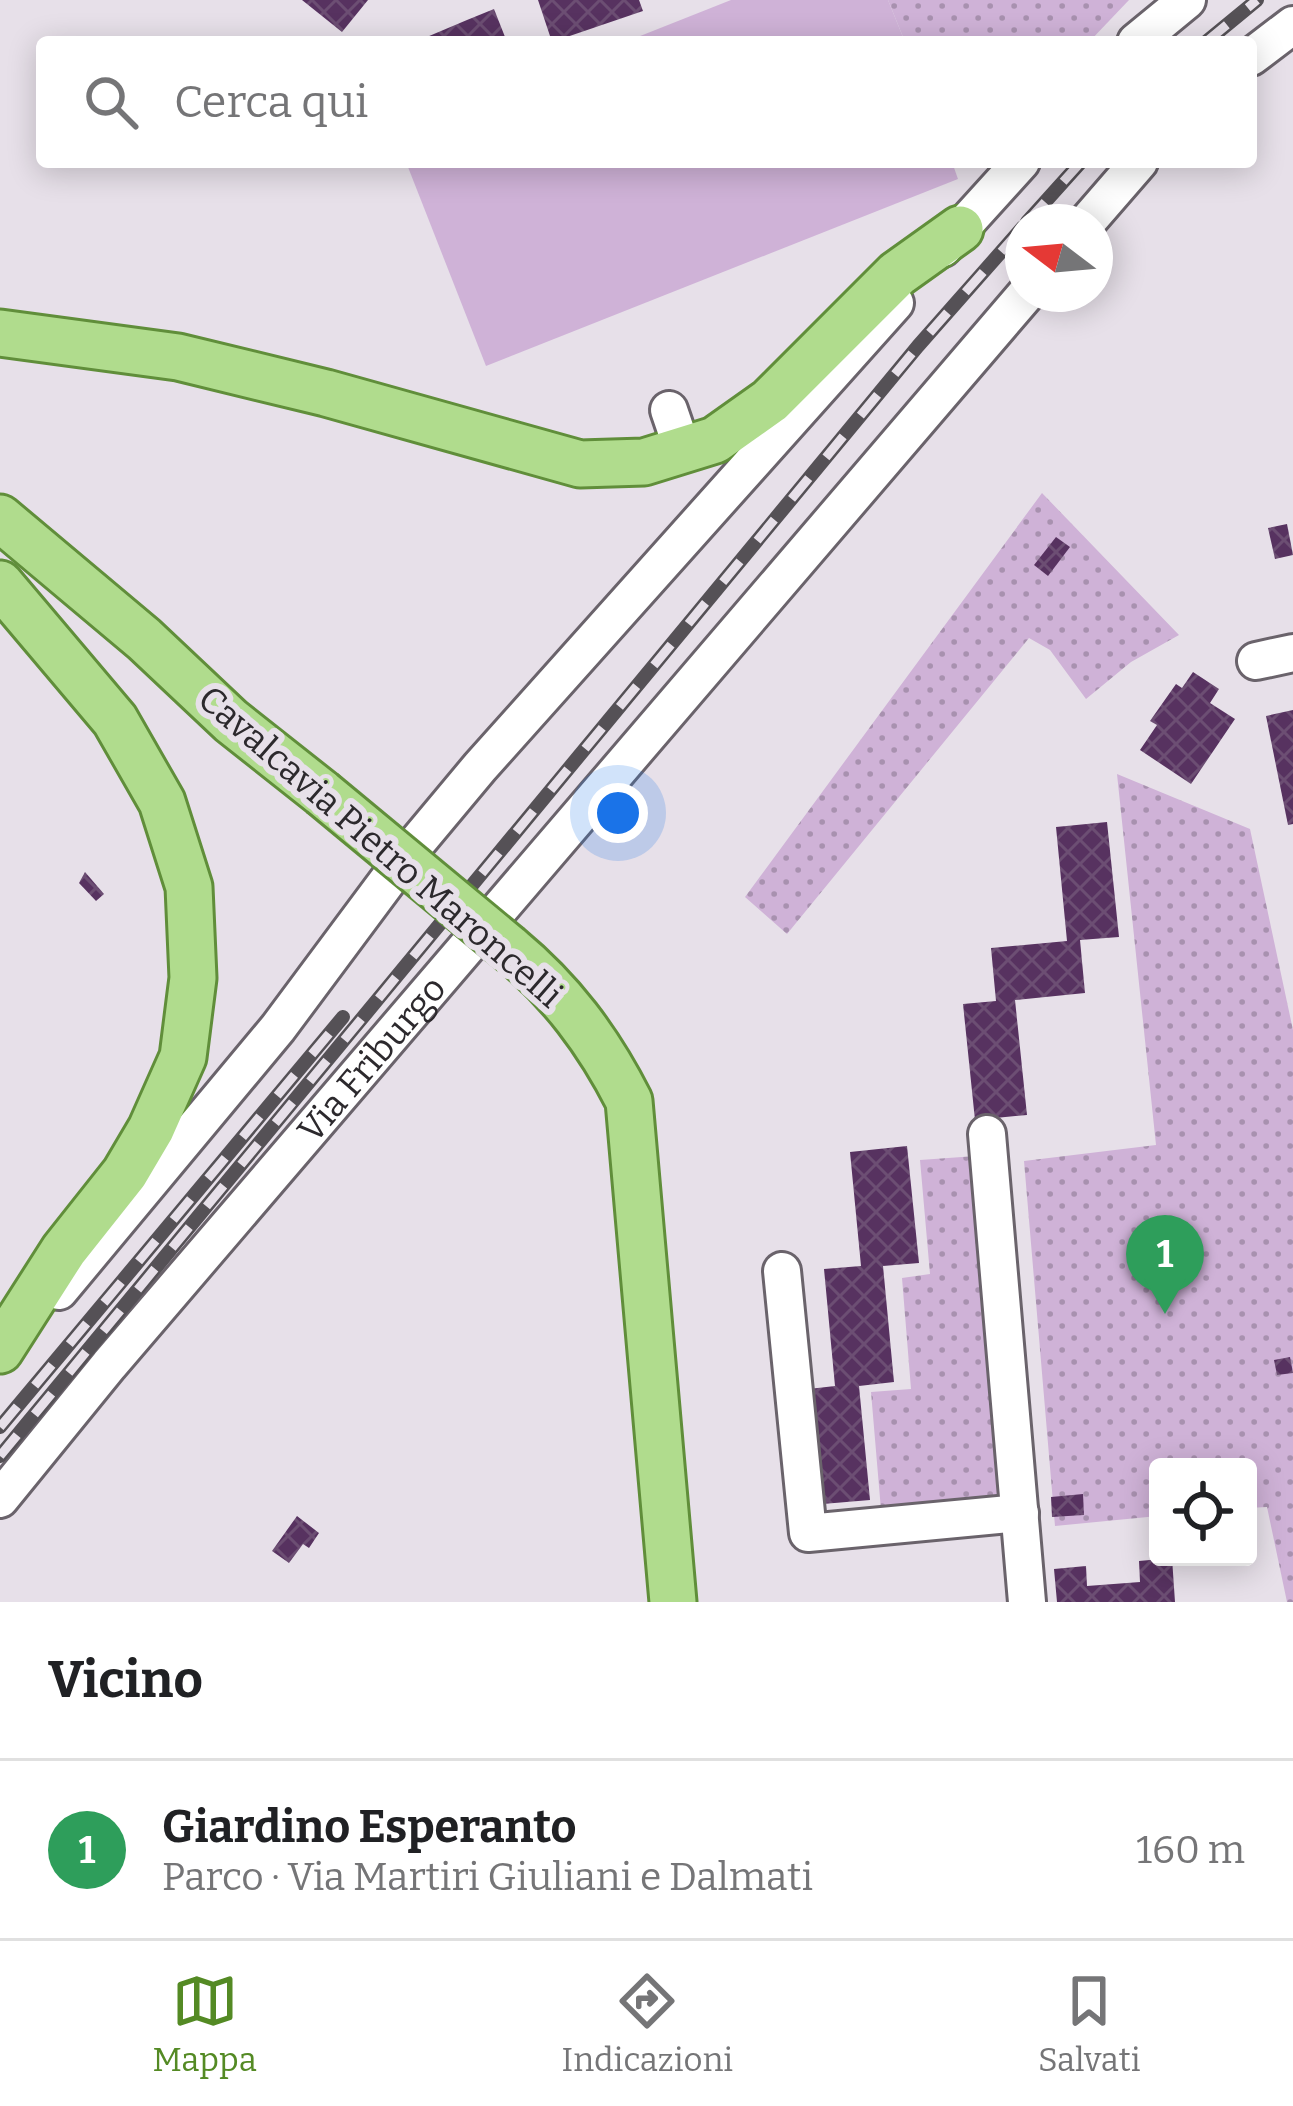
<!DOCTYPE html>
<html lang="it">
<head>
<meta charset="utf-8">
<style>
	body { margin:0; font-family:Bitter,serif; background:#f6f6f6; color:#202124 }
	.controls { position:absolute; right:36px; bottom:36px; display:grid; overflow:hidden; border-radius:12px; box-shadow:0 6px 30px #0003 }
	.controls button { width:108px; height:108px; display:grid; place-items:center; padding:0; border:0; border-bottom:3px solid #e0e0e0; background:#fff; color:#202124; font:60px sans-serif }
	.compass { position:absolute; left:1005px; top:204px; width:108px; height:108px; border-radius:50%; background:#fff; box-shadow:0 6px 30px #0003; rotate:286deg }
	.you { position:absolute; left:618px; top:813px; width:42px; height:42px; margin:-30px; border:9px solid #fff; border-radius:50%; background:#1a73e8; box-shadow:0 0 0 18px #1a73e833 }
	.badge { display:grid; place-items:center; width:78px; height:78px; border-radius:50%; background:#548a24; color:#fff; font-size:39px; font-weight:700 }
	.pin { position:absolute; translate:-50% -99px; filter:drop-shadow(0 3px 6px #0008) }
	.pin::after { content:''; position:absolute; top:63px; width:42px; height:36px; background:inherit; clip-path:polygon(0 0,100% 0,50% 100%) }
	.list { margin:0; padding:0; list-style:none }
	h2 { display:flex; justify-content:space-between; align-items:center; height:156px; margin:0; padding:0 48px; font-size:51px }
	h2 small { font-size:39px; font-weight:400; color:#757577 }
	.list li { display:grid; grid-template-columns:78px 1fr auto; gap:36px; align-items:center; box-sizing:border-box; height:180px; padding:0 48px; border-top:3px solid #e0e0e0 }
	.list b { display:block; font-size:45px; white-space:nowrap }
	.list p { margin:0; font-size:39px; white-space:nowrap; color:#757577 }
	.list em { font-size:39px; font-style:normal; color:#757577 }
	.icon { flex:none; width:66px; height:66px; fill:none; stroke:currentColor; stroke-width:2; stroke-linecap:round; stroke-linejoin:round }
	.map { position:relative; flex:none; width:1293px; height:1602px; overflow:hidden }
	.search { position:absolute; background:#fff; box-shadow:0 6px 30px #0003; left:36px; right:36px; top:36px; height:132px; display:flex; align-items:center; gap:30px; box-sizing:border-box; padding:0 42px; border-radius:12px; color:#757577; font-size:45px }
	.sheet { height:336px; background:#fff }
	nav { display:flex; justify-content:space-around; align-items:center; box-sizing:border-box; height:168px; border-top:3px solid #e0e0e0; background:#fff; font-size:33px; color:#757577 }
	nav a { display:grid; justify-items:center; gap:6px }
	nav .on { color:#548a24 }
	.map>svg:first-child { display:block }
</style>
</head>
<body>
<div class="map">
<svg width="1293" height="1602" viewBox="0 0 1293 1602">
	<defs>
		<pattern id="park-dots" width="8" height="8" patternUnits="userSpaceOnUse" patternTransform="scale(3)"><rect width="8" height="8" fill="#cfb2d7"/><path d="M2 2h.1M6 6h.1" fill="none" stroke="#a891af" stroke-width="1.8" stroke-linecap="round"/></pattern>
		<pattern id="building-cross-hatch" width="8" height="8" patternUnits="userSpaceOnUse" patternTransform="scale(3)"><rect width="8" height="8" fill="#573260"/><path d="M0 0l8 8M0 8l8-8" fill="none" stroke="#6c4e73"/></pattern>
	</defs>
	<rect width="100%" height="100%" fill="#e7e0e9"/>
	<g fill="#cfb2d7">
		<polygon points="731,0 888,0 905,42 625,42"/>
		<polygon points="406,162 952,162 958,179 486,366"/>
	</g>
	<g fill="url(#park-dots)">
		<polygon points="888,0 1129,0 1089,42 905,42"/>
		<polygon points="1042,493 1179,635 1131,662 1086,699 1050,650 1029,638 787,934 745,897"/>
		<polygon points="1117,774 1250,829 1293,1030 1293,1602 1287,1602 1267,1507 1248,1508 1248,1467 1158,1467 1158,1516 1055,1526 1024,1161 1156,1145"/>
		<polygon points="976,1156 1004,1499 881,1510 871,1392 911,1389 902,1278 930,1274 920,1160"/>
	</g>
	<g fill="url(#building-cross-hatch)">
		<polygon points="302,0 368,0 342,32"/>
		<polygon points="538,0 639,0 643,11 552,42"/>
		<polygon points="494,9 507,42 415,42 467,20"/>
		<polygon points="1287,524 1293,555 1275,559 1268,528"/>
		<polygon points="1056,537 1070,547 1048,576 1034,565"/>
		<polygon points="1193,672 1219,689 1210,703 1235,719 1191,784 1140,750 1157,725 1150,721 1176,684 1182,688"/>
		<polygon points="1293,710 1293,824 1288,825 1266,716"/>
		<polygon points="1107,822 1119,937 1080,940 1085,993 1015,1000 1027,1115 975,1120 963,1004 996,1001 991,948 1067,941 1056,827"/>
		<polygon points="85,872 104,894 96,901 79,883"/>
		<polygon points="907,1146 919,1263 883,1266 894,1382 859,1386 870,1500 811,1505 800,1390 835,1386 824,1269 861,1266 850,1152"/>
		<polygon points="1290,1357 1293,1373 1277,1375 1274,1360"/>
		<polygon points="1083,1494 1084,1515 1052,1517 1051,1497"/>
		<polygon points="297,1516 319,1533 309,1548 303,1544 289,1563 272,1551"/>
		<polygon points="1172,1558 1175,1602 1057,1602 1054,1569 1086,1566 1087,1586 1140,1582 1139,1561"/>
	</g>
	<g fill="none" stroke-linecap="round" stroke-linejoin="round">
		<g stroke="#6a636b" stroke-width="42">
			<g id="minor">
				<polyline points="1136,42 1187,0"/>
				<polyline points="1251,57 1293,25"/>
				<polyline points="1087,222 1139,162"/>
				<polyline points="943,248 1021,162"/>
				<polyline points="669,410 683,451"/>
				<polyline points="1256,661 1293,653"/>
				<polyline points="987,1134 1027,1602"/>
				<polyline points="782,1271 808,1533 1020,1513"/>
				<polyline points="59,1291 278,1028 409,852 480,767 895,303"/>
				<path id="s1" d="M0,1499L109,1365L1026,294"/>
			</g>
		</g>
		<g stroke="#608e3a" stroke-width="51">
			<g id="major">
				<polyline points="0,333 178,357 326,393 580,464 644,462 715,440 770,401 897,274 960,229"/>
				<polyline points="0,518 144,639 231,721 322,793"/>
				<polyline points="0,584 115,720 162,802 189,887 193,978 183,1057 151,1129 125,1173 64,1250 0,1350"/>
				<path d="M509,948C561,991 598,1040 629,1101L673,1602"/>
			</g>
		</g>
		<use href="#minor" stroke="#fff" stroke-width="36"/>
		<use href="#major" stroke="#b0dc8d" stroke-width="45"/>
		<g stroke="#555156" stroke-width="14">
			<g id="rail">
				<polyline points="1206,42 1257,0"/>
				<polyline points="1027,222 1081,162"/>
				<polyline points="0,1427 343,1017"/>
				<polyline points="0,1456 918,346 1023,227"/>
			</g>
		</g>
		<use href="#rail" stroke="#e7e0e9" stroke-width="9" stroke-dasharray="27" stroke-linecap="butt"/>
		<g stroke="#608e3a" stroke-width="51" stroke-linecap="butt">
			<polyline id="major-bridge" points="322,793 509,948"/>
		</g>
		<use href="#major-bridge" stroke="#b0dc8d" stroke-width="45"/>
	</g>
	<g text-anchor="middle" stroke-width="12" stroke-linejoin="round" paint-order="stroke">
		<g font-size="36" fill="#2c292d" stroke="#e7e0e9">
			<text transform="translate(381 846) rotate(41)" y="13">Cavalcavia Pietro Maroncelli</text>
			<text dy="13" stroke="none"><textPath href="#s1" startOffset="576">Via Friburgo</textPath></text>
		</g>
	</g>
</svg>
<div class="controls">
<button><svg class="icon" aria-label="locate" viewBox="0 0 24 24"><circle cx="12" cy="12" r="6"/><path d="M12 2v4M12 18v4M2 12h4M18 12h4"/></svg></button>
</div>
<svg class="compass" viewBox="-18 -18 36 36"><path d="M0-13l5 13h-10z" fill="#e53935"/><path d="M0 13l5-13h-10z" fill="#757577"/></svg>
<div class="you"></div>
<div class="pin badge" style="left:1165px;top:1314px;background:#2e9e5b">1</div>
<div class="search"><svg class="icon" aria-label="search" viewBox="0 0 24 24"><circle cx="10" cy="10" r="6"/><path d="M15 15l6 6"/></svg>Cerca qui</div>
</div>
<section class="sheet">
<h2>Vicino<small></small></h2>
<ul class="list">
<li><span class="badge" style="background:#2e9e5b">1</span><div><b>Giardino Esperanto</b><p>Parco · Via Martiri Giuliani e Dalmati</p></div><em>160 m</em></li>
</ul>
</section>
<nav>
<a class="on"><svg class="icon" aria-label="map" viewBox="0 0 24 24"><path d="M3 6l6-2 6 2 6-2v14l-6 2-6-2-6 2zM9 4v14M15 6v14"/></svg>Mappa</a>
<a><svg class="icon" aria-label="directions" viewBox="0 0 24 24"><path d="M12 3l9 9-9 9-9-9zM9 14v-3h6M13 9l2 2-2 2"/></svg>Indicazioni</a>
<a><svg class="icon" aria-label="saved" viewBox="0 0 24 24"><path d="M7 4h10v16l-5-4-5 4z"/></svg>Salvati</a>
</nav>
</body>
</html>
